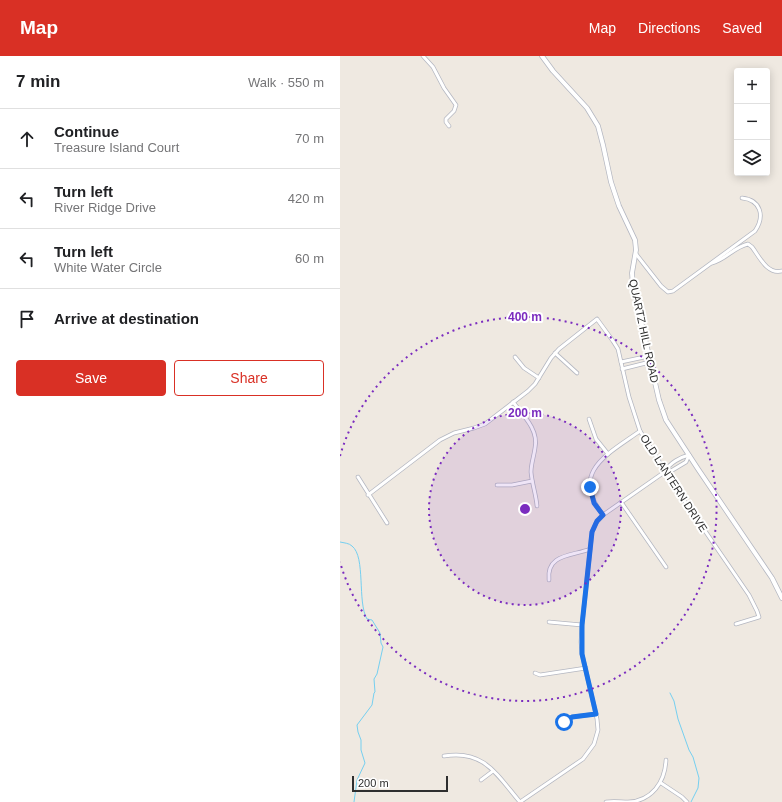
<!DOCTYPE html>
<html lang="en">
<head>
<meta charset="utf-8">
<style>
	body { margin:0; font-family:Helvetica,sans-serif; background:#f2f2f2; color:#202124 }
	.controls { position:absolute; right:12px; top:12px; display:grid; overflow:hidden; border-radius:4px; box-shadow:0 2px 10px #0003 }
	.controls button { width:36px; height:36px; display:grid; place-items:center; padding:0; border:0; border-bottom:1px solid #e0e0e0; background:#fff; color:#202124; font:20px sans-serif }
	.scale { position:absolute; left:12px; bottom:10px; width:96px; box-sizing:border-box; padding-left:4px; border:2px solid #2e2e2e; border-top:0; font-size:11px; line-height:14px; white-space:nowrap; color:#2e2e2e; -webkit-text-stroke:3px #fff; paint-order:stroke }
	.stop { position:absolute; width:12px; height:12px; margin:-9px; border:3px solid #1a73e8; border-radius:50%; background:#fff }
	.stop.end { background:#1a73e8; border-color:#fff; box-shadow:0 1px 4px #0008 }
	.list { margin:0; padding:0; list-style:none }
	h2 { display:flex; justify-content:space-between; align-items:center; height:52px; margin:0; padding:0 16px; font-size:17px }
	h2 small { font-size:13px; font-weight:400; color:#757577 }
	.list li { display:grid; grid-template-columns:26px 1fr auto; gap:12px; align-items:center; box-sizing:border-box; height:60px; padding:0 16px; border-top:1px solid #e0e0e0 }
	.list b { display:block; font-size:15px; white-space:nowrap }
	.list p { margin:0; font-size:13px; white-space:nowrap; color:#757577 }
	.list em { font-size:13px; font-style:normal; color:#757577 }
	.actions { display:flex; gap:8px; padding:12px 16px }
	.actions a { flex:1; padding:9px 0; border:1px solid #d93025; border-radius:4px; text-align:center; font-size:14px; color:#d93025 }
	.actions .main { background:#d93025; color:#fff }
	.icon { flex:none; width:22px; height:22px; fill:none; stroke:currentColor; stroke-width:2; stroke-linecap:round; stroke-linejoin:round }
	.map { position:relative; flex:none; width:442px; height:746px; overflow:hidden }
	header { display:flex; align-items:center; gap:24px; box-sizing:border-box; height:56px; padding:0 20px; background:#d93025; color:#fff }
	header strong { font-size:19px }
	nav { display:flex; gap:22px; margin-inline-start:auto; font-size:14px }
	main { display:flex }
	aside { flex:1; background:#fff }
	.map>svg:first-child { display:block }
</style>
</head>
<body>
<header>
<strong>Map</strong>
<nav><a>Map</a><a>Directions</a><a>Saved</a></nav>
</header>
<main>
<aside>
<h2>7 min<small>Walk · 550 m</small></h2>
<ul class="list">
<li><svg class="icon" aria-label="ahead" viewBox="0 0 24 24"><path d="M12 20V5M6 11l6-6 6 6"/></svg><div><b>Continue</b><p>Treasure Island Court</p></div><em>70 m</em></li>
<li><svg class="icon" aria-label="left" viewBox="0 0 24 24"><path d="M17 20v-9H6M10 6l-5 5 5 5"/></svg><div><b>Turn left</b><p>River Ridge Drive</p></div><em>420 m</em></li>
<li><svg class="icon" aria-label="left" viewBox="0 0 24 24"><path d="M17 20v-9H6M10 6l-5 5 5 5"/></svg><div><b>Turn left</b><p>White Water Circle</p></div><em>60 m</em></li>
<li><svg class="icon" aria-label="arrive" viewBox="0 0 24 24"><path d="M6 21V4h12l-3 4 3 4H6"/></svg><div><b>Arrive at destination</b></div></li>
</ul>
<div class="actions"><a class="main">Save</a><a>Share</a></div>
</aside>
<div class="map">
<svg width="442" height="746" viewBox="0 0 442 746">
	<rect width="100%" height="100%" fill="#efe9e1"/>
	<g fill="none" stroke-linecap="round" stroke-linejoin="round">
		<g stroke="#75cff0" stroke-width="1">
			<path d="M0,486C4,487 9,487 12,490C26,501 17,546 27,563L32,564L40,577L41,587L43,591L37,618L34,623L35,636L34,637L32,649L17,669L18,676L21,684V694L25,707L17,724L14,746"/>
			<polyline points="330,637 334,645 338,663 349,694 353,701 359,722 358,732 351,746"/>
		</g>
		<g stroke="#b4b7c1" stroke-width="4.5">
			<g id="minor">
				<polyline points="83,0 93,11 104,32 116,49 114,55 106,63 106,66 109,70"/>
				<path d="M296,198L321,230L328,236L333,235L415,175C425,160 421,144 402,142"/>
				<path d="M372,207C385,204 394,191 408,188L412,191C419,200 427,219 442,215"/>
				<polyline points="215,297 237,317"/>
				<polyline points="175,301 184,312 199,322"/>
				<polyline points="281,306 309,300"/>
				<polyline points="282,313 310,306"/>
				<path d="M173,346C183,359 199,374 195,392C194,400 191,408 191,416C192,428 196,438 197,450"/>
				<polyline points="249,363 256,383 268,398"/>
				<polyline points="326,415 331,415 346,406 349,399"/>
				<polyline points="18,421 47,467"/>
				<polyline points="157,429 172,429 192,425"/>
				<polyline points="28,439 100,384 114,377 134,372 145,368 188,335 195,328 211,302 219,293 257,263 273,285 278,293 289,341 300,375 339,437 409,539 417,555 419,561 396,568"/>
				<polyline points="281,446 326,511"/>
				<path d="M263,459C229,416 268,398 300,375"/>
				<path d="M209,524C206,497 234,500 250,493"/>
				<polyline points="209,566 242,569"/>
				<polyline points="195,617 200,619 246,612"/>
				<polyline points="224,666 232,661 256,658"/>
				<path d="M104,700C144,693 157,719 180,746"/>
				<polyline points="141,724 153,715"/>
				<polyline points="321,727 342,741 347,746"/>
				<path d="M180,746L243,703L254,688L258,674L257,663L242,598L241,586L242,569L252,476L256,467L263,459L326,415C329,407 341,401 349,399"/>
				<path d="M266,746C274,745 281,746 288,746C312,745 325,726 326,704"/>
			</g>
		</g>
		<g stroke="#b4b7c1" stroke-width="5.5">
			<polyline id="tertiary" points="202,0 213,15 247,52 258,70 263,89 271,126 279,150 295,184 296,194 292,217 293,230 319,344 326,364 358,413 432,522 442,542"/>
		</g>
		<use href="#minor" stroke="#fff" stroke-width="3"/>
		<use href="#tertiary" stroke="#fff" stroke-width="4"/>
	</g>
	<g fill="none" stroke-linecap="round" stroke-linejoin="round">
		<polyline stroke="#1a73e8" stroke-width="5" points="224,666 232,661 256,658 242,598 242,569 252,476 257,465 263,459 254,447 250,431"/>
	</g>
	<circle cx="185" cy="453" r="96" fill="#7b2cbf" fill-opacity=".12"/>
	<g fill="none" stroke="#7b2cbf" stroke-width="2" stroke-dasharray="2 4">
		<circle cx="185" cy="453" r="96"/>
		<path d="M0 400A192 192 0 1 1 0 506"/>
	</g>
	<g text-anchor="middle" stroke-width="4" stroke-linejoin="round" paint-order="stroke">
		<g font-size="11" fill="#2e2e2e" stroke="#fff">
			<text transform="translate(304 275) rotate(78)" y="4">QUARTZ HILL ROAD</text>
			<text transform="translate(334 427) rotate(57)" y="4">OLD LANTERN DRIVE</text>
		</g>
	</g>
	<circle cx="185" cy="453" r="6" fill="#7b2cbf" stroke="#fff" stroke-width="2"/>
	<g font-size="12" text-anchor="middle" font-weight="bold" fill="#7b2cbf" stroke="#fff" stroke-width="4" stroke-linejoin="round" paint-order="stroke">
		<text x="185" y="265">400 m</text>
		<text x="185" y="361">200 m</text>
	</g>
</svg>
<div class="controls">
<button>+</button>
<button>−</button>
<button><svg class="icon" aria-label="layers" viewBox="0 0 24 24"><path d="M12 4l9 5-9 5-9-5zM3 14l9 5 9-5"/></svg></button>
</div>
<div class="scale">200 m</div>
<div class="stop" style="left:224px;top:666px"></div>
<div class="stop end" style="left:250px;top:431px"></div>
</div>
</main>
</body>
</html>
